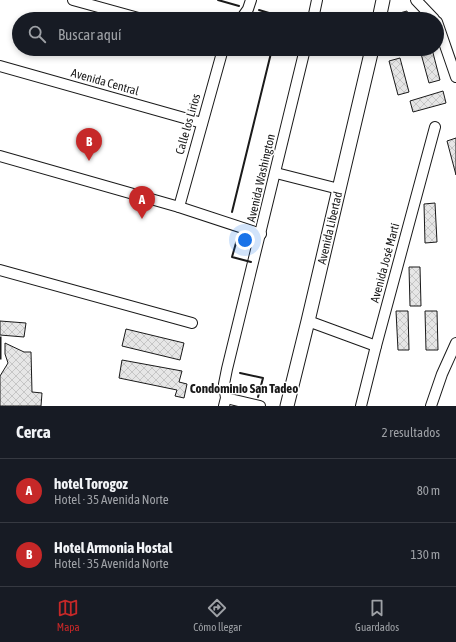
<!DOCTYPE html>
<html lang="es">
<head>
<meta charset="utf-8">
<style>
	body { margin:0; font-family:"Asap Condensed",sans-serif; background:#242831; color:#f1f3f6 }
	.you { position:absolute; left:245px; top:240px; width:14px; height:14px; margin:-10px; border:3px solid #fff; border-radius:50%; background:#1a73e8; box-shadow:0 0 0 6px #1a73e833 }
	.badge { display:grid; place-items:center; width:26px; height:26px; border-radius:50%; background:#c62828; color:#fff; font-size:13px; font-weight:700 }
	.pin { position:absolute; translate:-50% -33px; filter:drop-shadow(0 1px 2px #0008) }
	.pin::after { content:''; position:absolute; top:21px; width:14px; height:12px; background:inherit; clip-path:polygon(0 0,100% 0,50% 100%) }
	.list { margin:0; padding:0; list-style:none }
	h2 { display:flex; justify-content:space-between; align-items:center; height:52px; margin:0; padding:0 16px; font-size:17px }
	h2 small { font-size:13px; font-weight:400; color:#9ea1a6 }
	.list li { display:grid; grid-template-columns:26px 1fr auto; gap:12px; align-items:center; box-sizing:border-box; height:64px; padding:0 16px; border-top:1px solid #363941 }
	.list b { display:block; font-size:15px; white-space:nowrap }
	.list p { margin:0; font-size:13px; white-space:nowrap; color:#9ea1a6 }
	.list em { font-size:13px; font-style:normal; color:#9ea1a6 }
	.icon { flex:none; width:22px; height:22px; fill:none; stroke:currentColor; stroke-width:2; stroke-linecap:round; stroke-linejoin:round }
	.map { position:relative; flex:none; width:456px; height:406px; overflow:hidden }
	.search { position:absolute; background:#171b24; box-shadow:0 2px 6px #0003; left:12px; right:12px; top:12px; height:44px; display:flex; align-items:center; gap:10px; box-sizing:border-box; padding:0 14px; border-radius:22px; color:#9ea1a6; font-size:15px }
	.sheet { height:180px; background:#171b24 }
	nav { display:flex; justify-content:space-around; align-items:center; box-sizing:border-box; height:56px; border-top:1px solid #363941; background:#171b24; font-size:11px; color:#9ea1a6 }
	nav a { display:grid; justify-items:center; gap:2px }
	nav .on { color:#c62828 }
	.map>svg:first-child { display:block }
</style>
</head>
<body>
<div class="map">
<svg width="456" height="406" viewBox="0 0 456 406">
	<defs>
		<pattern id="building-cross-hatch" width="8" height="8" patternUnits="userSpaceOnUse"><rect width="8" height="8" fill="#e6e6e6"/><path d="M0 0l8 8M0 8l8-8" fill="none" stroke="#c5c5c5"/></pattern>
	</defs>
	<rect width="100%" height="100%" fill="#fff"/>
	<g fill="url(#building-cross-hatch)" stroke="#1a1a1a">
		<polygon points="407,11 409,19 397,19 396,14"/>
		<polygon points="423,49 432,49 440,80 429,83 420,50"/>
		<polygon points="400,58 409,92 398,95 389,61"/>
		<polygon points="443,91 446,103 413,112 410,101"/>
		<polygon points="456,138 456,175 447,141"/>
		<polygon points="435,203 437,242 425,243 424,204"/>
		<polygon points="409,267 420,267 421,306 410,306"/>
		<polygon points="396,311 408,311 409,350 398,350"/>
		<polygon points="425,311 437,311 438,350 426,350"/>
		<polygon points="0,321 26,323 24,337 0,335"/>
		<polygon points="126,329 184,343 180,360 122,346"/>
		<rect x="0" y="337" width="1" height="22"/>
		<polygon points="5,343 24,352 31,352 32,392 42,393 41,406 0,406 0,376 8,363 5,354"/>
		<polygon points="122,360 182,371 179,382 187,384 184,398 175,396 177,390 119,378"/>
	</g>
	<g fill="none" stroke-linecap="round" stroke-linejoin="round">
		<g stroke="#1a1a1a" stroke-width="12">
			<g id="minor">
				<polyline points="73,0 142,19"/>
				<polyline points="416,0 434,19"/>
				<polyline points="241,19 248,9 251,0"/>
				<polyline points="313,19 317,0"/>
				<polyline points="437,22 456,77"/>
				<polyline points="0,66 202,123"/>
				<polyline points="0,156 179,207 261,234"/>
				<polyline points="276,173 339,189"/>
				<polyline points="179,207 223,49"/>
				<polyline points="0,270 192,323"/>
				<polyline points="308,321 376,346"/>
				<polyline points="226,398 260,406"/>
				<polyline points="224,406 226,398 224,384 227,369 305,49"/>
				<polyline points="361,406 376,346 435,127"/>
				<polyline points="431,406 442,374 456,343"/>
			</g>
		</g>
		<g stroke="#1a1a1a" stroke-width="15">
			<g id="major">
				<polyline points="379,19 383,0"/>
				<polyline points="287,406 308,321 372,49"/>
			</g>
		</g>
		<use href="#minor" stroke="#fff" stroke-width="10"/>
		<use href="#major" stroke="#fff" stroke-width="13"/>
		<g stroke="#1a1a1a" stroke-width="2">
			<polyline points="218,0 239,6"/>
			<polyline points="259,10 279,16 279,19"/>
			<polyline points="232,212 272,49"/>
			<polyline points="238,236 232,257 251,262"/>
			<polyline points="240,373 263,378 258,397"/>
		</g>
	</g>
	<g text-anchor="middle" stroke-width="3" stroke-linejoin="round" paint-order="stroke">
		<g font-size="12" fill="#1a1a1a" stroke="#fff">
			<text transform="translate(105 82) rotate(16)" y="4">Avenida Central</text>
			<text transform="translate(188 124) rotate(-74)" y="4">Calle los Lirios</text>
			<text transform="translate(261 178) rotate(-77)" y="4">Avenida Washington</text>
			<text transform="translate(330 228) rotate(-77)" y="4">Avenida Libertad</text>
			<text transform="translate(385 263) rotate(-75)" y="4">Avenida José Martí</text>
		</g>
		<g font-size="13" font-weight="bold" fill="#1a1a1a" stroke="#fff">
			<text x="244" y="393">Condominio San Tadeo</text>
		</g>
	</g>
</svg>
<div class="you"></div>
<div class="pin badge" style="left:142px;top:219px">A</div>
<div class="pin badge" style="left:89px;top:161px">B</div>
<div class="search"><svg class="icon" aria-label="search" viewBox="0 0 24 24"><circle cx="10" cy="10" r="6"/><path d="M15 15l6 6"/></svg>Buscar aquí</div>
</div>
<section class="sheet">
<h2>Cerca<small>2 resultados</small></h2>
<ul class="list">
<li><span class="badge">A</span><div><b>hotel Torogoz</b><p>Hotel · 35 Avenida Norte</p></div><em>80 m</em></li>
<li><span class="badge">B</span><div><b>Hotel Armonia Hostal</b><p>Hotel · 35 Avenida Norte</p></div><em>130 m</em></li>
</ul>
</section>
<nav>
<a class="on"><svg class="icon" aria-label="map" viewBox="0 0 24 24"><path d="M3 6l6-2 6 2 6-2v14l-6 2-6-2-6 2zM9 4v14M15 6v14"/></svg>Mapa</a>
<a><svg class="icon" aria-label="directions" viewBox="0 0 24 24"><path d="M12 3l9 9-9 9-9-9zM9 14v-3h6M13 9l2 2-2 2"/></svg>Cómo llegar</a>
<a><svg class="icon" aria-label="saved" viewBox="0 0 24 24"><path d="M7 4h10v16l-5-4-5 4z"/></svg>Guardados</a>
</nav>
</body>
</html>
